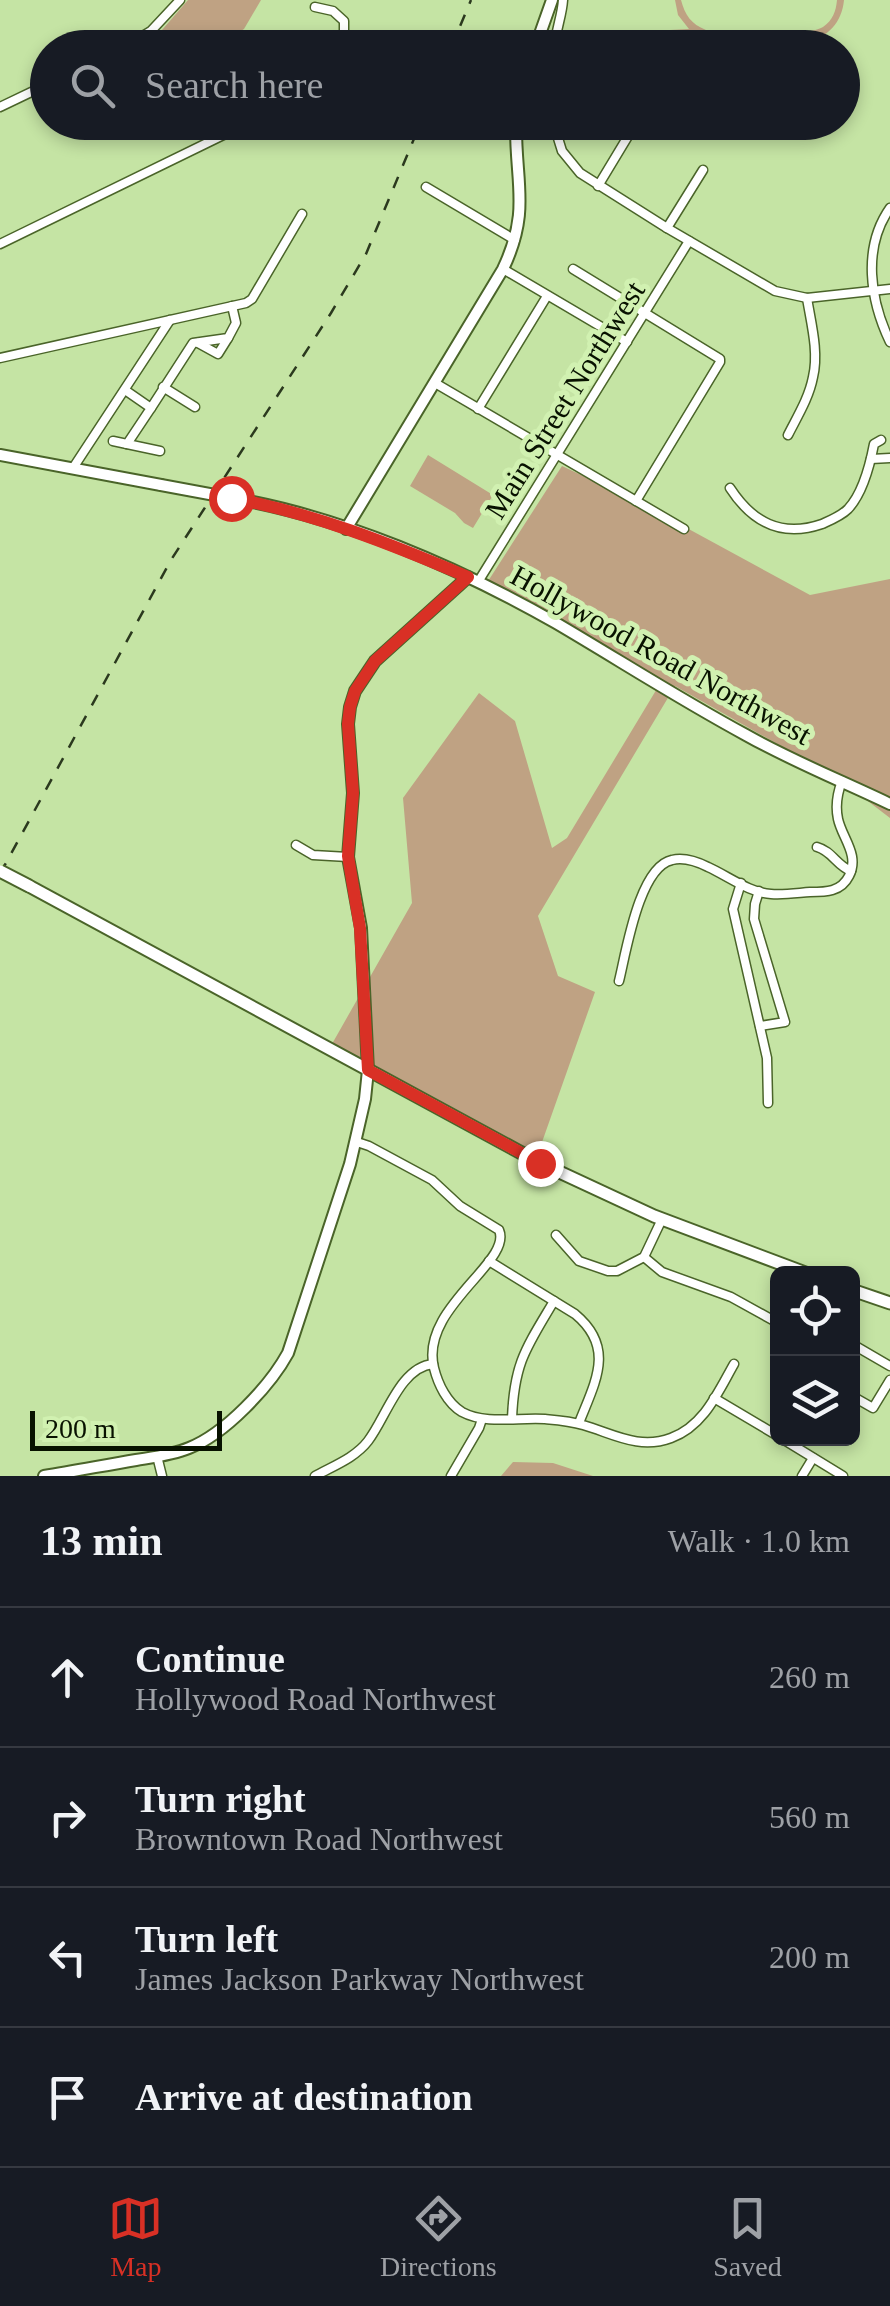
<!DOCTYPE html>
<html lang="en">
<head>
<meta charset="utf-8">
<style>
	body { margin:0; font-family:"Times New Roman",serif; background:#242831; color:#f1f3f6 }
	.controls { position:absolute; right:30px; bottom:30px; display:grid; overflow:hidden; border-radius:15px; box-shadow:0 5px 15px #0003 }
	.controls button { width:90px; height:90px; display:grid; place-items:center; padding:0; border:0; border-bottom:2px solid #363941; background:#171b24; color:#f1f3f6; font:50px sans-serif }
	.scale { position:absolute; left:30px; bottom:25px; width:192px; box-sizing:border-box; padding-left:10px; border:5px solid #081200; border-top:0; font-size:28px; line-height:35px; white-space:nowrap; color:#081200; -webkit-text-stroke:8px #d1f1b1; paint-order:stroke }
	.stop { position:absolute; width:30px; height:30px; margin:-22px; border:8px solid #d93025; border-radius:50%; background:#fff }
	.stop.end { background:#d93025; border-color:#fff; box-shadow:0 2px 10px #0008 }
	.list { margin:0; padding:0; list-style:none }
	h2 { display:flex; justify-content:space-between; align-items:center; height:130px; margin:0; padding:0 40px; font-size:42px }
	h2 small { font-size:32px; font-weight:400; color:#9ea1a6 }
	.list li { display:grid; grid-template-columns:65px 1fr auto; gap:30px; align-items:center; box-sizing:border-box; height:140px; padding:0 40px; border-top:2px solid #363941 }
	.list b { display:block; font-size:38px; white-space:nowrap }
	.list p { margin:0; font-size:32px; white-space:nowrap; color:#9ea1a6 }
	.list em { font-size:32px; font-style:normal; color:#9ea1a6 }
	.icon { flex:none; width:55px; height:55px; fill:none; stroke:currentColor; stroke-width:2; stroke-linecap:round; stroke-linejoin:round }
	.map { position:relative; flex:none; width:890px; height:1476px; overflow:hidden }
	.search { position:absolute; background:#171b24; box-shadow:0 5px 15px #0003; left:30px; right:30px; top:30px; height:110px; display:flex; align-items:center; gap:25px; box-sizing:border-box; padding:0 35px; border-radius:55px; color:#9ea1a6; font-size:38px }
	.sheet { height:690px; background:#171b24 }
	nav { display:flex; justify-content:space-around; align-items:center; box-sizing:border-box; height:140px; border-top:2px solid #363941; background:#171b24; font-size:28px; color:#9ea1a6 }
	nav a { display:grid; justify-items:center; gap:5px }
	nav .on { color:#d93025 }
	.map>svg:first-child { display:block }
</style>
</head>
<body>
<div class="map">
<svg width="890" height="1476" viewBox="0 0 890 1476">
	<rect width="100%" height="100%" fill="#c5e4a4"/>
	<g fill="#bfa283">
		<polygon points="188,0 261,0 244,29 215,47 167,47 162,30"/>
		<path d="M675,0H681C685,15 691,24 706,30C727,32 808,37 823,27C833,20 836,11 837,0H844C842,22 828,38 806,42L669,38L670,30L689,29L678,15Z"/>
		<polygon points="428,455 493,495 473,528 464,523 455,513 410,486"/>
		<polygon points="562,466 639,502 810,595 890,579 890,818 839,779 675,686 538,916 558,976 595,992 535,1162 328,1051 412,903 403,798 479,693 515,721 552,848 567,838 658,687 616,660 483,589"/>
		<polygon points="513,1462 553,1463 593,1476 501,1476"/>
	</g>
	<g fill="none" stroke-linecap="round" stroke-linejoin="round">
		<g stroke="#4a6429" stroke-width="11">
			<g id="minor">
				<polyline points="315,7 333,11 344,21 344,48"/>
				<polyline points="123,48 151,31 180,0"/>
				<path d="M555,48C555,31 562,17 563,0"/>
				<polyline points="0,107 48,84"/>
				<polyline points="553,122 562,151 580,173 667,228 775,291 807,298 890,289"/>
				<polyline points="598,186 633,128"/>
				<polyline points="426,187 515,240"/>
				<path d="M890,208C862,248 870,300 890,342"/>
				<polyline points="667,228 703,170"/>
				<polyline points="0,244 250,122"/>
				<polyline points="503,269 627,342"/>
				<polyline points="573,269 720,359 720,362 636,501"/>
				<polyline points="198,343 218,354 228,338"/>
				<polyline points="0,358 246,303 252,299 302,214"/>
				<polyline points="435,383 684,529"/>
				<polyline points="163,387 195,407"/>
				<polyline points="151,408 193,343 228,338 236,323 232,306"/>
				<polyline points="478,409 547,296"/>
				<path d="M788,435C797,417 809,398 813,377C819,352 811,323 807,298"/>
				<polyline points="113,441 127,444 151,408 125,390"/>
				<polyline points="127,444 160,451"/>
				<polyline points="871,459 890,458"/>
				<polyline points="73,468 170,320"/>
				<path d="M730,488C752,522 781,538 822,524C831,520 841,516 848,509C863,493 870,465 874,444L881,440"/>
				<polyline points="478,582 689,241"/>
				<polyline points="296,845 313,855 348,857"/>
				<path d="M817,847C832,851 837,866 851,871"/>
				<polyline points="741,883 733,909 767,1058 768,1103"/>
				<polyline points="759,891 755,904 754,919 785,1022 760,1026"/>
				<path d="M619,981C626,953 639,867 672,860C684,857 698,862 708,867C728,876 750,893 771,894C784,895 797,893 810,892C826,892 841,892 849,876C860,855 842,838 838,819C835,805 837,794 842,781"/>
				<path d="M357,1142L369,1146L432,1180L460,1206L499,1230C513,1262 419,1308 434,1368C438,1384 447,1403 462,1412C486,1425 519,1417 545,1419C557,1420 571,1421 583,1425C614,1434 639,1450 671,1438C704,1426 718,1392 734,1364"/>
				<polyline points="556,1235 579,1261 608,1271 617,1271 644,1257 662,1219"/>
				<polyline points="644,1257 662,1272 731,1297 778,1323"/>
				<path d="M489,1261L575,1314C616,1348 595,1382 579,1423"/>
				<polyline points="852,1344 890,1366"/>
				<polyline points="852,1396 873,1408 890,1380"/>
				<polyline points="714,1398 778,1436"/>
				<path d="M512,1419C514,1363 526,1348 554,1301"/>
				<polyline points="781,1438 843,1476"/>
				<polyline points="157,1456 162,1476"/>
				<path d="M315,1476C333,1466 355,1458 368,1441C386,1418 400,1367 433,1364"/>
				<polyline points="451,1476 479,1428 482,1419"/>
				<polyline points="802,1476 813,1458"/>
			</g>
		</g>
		<g stroke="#4a6429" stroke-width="14">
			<g id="tertiary">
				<polyline points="535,48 552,0"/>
				<polyline points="0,455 161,485"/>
				<path d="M231,498C340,516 460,568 556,623C619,660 681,700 746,735C792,761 842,781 890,804"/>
				<path d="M346,529L503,269C531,210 515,183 516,122"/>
				<path d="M44,1476C75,1471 106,1465 136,1460C154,1457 172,1455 189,1448C225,1434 270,1386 288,1353L350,1164L365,1099L368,1070L361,928L348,857L353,793L348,724L350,707L355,691L375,661L468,577"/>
			</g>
		</g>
		<g stroke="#4a6429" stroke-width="15">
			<g id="secondary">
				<polyline points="29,886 540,1163 654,1216 808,1274"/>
				<polyline points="852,1290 890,1303"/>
			</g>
		</g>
		<use href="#minor" stroke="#fff" stroke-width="8"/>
		<use href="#tertiary" stroke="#fff" stroke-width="10"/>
		<use href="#secondary" stroke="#fff" stroke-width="11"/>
		<g stroke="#2b391e" stroke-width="2.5" stroke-dasharray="12 12" stroke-linecap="butt">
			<polyline points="451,48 471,0"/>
			<polyline points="0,874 171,560 331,313 366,254 421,122"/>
		</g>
		<g stroke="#4a6429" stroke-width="14" stroke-linecap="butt">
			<polyline id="tertiary-bridge" points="161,485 231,498"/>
		</g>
		<g stroke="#4a6429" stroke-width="15" stroke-linecap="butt">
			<polyline id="secondary-bridge" points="0,871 29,886"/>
		</g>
		<use href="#tertiary-bridge" stroke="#fff" stroke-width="10"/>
		<use href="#secondary-bridge" stroke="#fff" stroke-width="11"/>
	</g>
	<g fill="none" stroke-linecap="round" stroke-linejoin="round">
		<path stroke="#d93025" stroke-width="12" d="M231,498C313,513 391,544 468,577L375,661L355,691L350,707L348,724L353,793L348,856L360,928L368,1070L540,1163"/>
	</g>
	<g text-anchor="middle" stroke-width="10" stroke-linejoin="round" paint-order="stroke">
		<g font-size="30" fill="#081200" stroke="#d1f1b1">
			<text transform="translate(565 400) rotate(-58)" y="10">Main Street Northwest</text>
			<text transform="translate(661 655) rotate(29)" y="10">Hollywood Road Northwest</text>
		</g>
	</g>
</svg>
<div class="controls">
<button><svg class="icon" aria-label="locate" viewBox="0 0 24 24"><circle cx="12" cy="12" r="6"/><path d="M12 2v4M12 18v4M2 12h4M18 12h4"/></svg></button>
<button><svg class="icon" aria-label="layers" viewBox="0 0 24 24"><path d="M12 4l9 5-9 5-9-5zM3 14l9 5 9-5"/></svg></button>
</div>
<div class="scale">200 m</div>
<div class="stop" style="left:231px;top:498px"></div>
<div class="stop end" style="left:540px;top:1163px"></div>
<div class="search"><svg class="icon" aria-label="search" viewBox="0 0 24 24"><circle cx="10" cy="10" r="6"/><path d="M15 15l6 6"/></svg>Search here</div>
</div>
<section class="sheet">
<h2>13 min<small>Walk · 1.0 km</small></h2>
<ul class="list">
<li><svg class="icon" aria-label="ahead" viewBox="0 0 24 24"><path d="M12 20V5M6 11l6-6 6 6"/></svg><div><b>Continue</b><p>Hollywood Road Northwest</p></div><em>260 m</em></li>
<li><svg class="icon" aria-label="right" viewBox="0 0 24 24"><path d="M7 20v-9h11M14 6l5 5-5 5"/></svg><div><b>Turn right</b><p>Browntown Road Northwest</p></div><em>560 m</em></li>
<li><svg class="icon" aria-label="left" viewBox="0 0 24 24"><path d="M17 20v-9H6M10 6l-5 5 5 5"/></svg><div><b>Turn left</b><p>James Jackson Parkway Northwest</p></div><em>200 m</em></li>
<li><svg class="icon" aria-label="arrive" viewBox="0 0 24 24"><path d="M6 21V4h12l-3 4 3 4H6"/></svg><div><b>Arrive at destination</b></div></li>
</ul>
</section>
<nav>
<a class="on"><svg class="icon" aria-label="map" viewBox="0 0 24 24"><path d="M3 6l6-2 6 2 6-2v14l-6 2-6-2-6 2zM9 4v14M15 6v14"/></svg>Map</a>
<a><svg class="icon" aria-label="directions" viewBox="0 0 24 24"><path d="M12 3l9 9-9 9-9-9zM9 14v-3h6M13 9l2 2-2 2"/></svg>Directions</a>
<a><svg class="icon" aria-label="saved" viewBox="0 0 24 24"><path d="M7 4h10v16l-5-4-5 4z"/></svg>Saved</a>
</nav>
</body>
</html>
